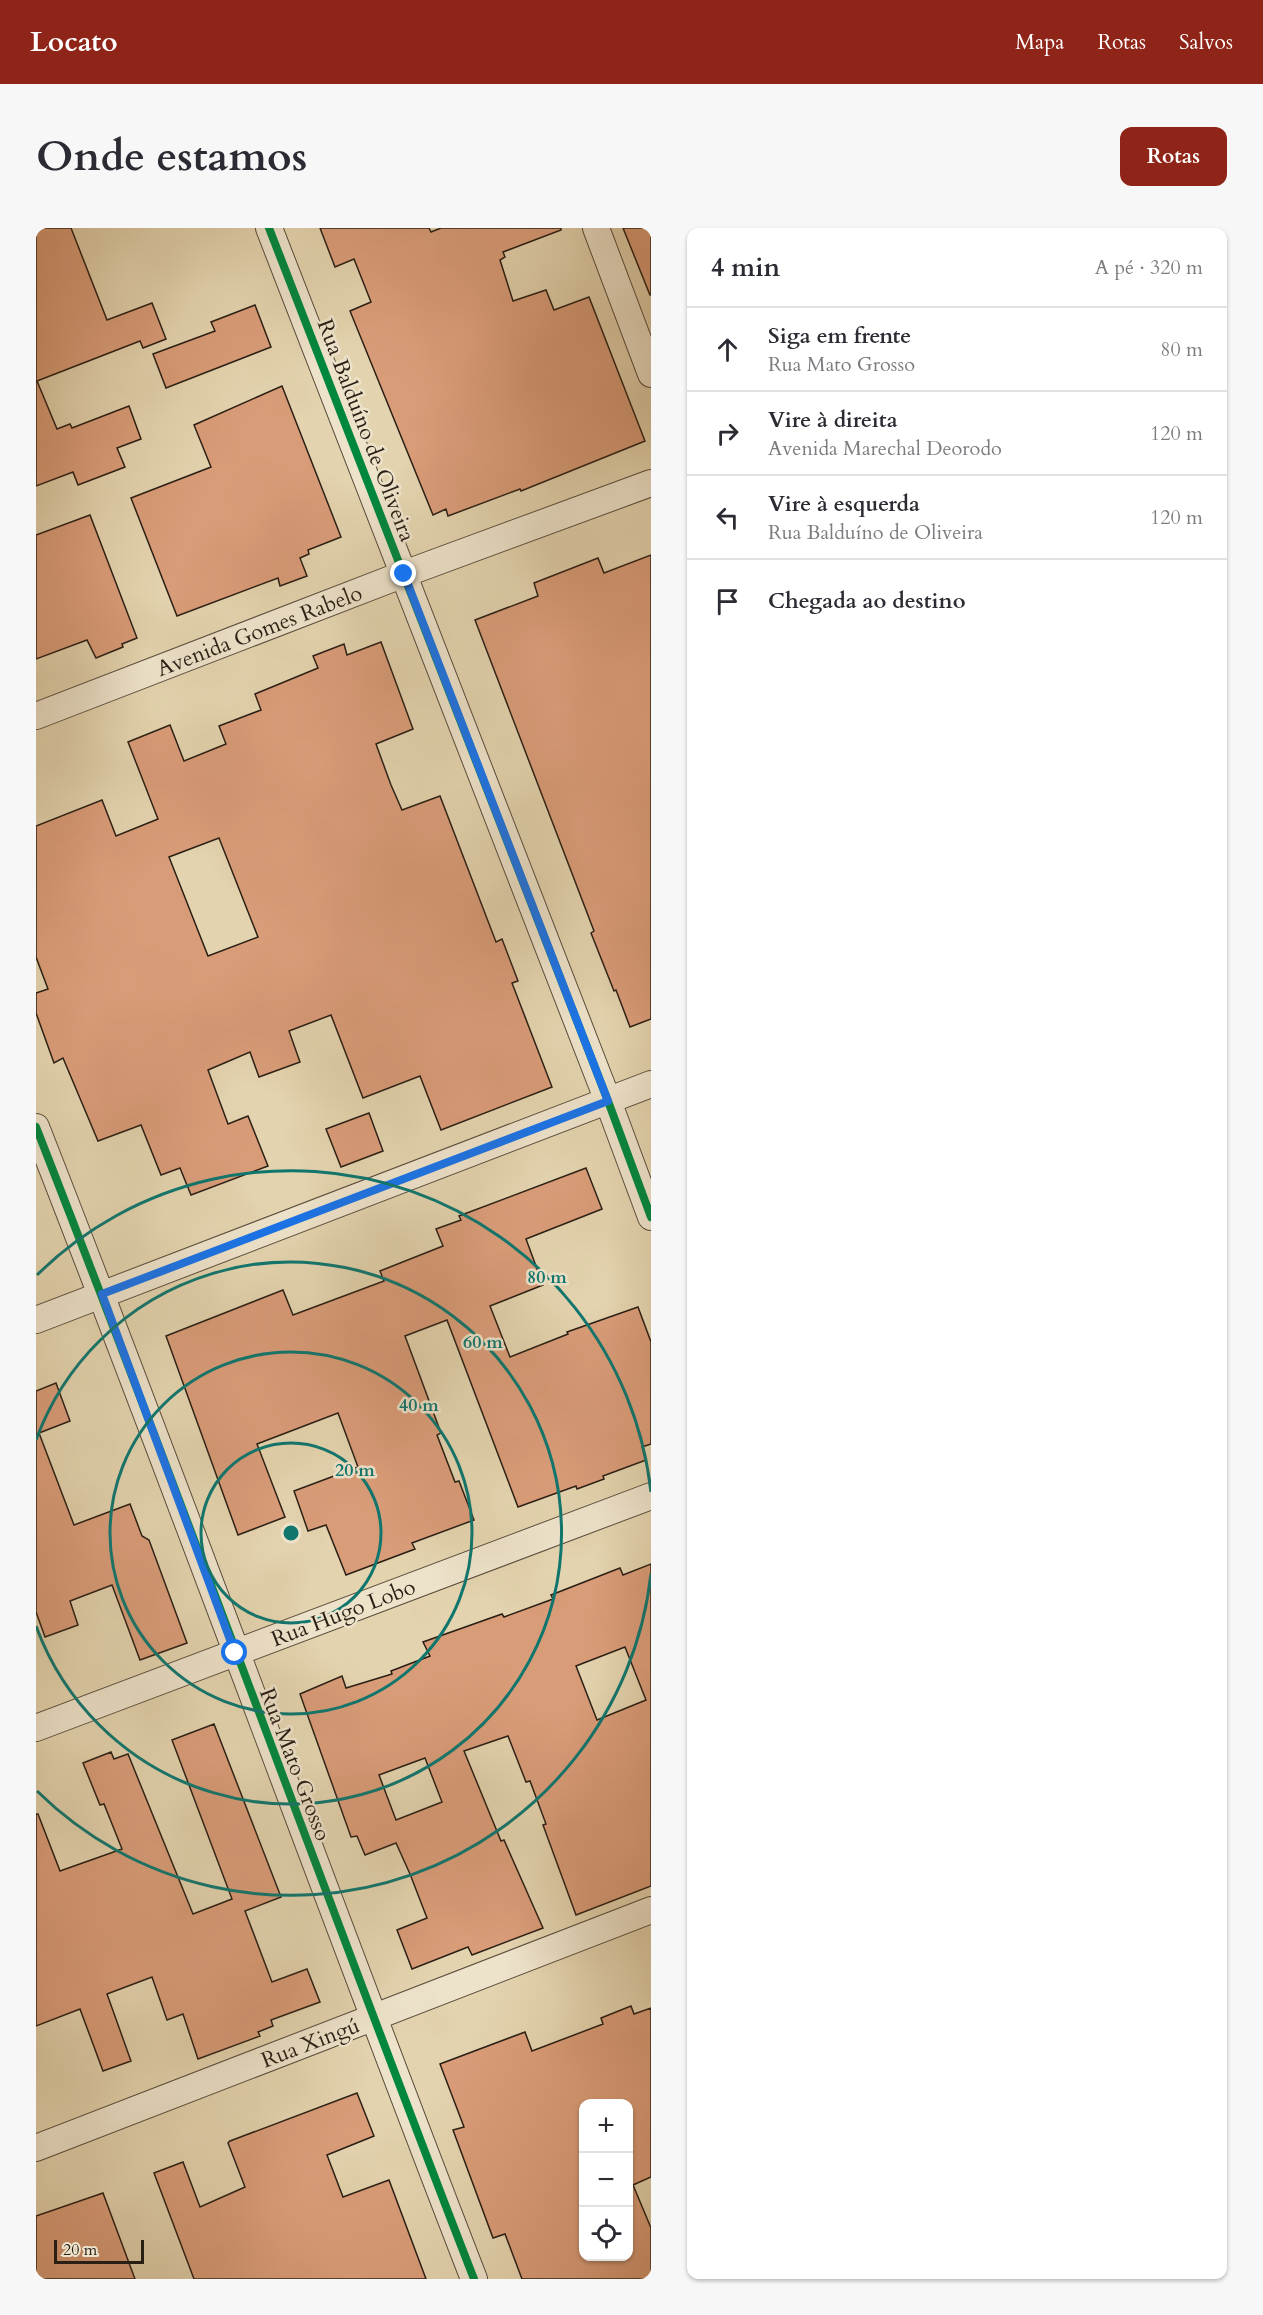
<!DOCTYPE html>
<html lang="pt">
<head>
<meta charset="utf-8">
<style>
	body { margin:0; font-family:Cardo,serif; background:#f7f7f7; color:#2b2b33 }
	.controls { position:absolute; right:18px; bottom:18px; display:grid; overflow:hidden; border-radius:12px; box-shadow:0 2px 4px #0004 }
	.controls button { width:54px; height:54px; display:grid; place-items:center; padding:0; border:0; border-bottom:2px solid #e1e1e2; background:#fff; color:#2b2b33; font:30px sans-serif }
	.scale { position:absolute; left:18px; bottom:15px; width:90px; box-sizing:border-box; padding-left:6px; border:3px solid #2a1f15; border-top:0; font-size:16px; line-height:21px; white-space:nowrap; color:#2a1f15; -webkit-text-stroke:4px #ede2ca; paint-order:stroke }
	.stop { position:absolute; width:18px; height:18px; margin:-14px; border:4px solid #1a73e8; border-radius:50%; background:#fff }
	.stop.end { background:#1a73e8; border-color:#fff; box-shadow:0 2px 6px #0008 }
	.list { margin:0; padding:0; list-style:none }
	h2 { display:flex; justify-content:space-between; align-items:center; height:78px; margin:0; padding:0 24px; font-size:26px }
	h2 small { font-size:20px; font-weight:400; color:#7c7c81 }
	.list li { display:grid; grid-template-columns:39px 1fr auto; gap:18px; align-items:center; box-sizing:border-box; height:84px; padding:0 24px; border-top:2px solid #e1e1e2 }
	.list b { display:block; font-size:22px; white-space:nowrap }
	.list p { margin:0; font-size:20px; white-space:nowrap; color:#7c7c81 }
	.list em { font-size:20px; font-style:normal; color:#7c7c81 }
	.icon { flex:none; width:33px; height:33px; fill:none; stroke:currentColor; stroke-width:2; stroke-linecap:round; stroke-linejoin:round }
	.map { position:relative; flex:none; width:615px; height:2051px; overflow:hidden; border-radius:12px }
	header { display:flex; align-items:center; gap:36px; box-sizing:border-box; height:84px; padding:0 30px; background:#8f2418; color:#fff }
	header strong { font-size:28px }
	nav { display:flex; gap:33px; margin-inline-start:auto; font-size:21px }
	.intro { display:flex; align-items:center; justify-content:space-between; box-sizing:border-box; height:144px; padding:0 36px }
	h1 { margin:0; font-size:42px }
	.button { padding:15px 27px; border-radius:12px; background:#8f2418; color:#fff; font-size:21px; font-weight:700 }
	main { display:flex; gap:36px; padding:0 36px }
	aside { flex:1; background:#fff; border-radius:12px; box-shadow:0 2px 4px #0004 }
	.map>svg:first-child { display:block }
</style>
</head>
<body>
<header>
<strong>Locato</strong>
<nav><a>Mapa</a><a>Rotas</a><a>Salvos</a></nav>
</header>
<div class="intro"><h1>Onde estamos</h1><a class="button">Rotas</a></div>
<main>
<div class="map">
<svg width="615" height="2051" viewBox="0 0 615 2051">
	<rect width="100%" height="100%" fill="#e3d3ae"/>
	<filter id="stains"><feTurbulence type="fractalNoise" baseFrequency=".00333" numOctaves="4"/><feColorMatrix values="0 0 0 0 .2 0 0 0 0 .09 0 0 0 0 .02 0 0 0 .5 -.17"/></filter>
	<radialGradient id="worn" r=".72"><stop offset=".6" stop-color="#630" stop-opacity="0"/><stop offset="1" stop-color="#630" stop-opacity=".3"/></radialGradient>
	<g fill="#d99c78" stroke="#2a1f15" stroke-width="1.5" fill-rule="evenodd">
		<polygon points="0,0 35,0 71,92 116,75 130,111 107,120 104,113 1,153 21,201 34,196 36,200 93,178 105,211 81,220 89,239 42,257 37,244 0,258"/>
		<polygon points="284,0 393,0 395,4 405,0 525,0 525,2 467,24 469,29 464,32 477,73 510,62 518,82 553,69 609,213 485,263 484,261 412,288 410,281 397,287 314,83 335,74 318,31 299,39"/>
		<polygon points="587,0 615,0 615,67 614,67"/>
		<polygon points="219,77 235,119 130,160 117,126 179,103 175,94"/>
		<polygon points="246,158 305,309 272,322 273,326 264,330 271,348 244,358 242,350 141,388 95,270 175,239 158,197"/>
		<polygon points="54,287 101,410 86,416 87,419 60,430 51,412 0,431 0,307"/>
		<polygon points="615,327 615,791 594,799 580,762 578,763 555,705 558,703 439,392 502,368 498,355 562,330 568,345"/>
		<path d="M345,414L377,501L340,516L355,557L366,582L404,568L460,714L466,711L482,753L476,755L516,859L405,902L384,848L327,870L295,787L253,803L264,834L223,849L214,824L172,842L192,896L212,888L232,938L155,967L144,940L125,947L105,897L62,913L27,830L18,835L0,785V765L12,761L0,729V598L66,572L80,608L122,591L92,514L134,497L148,533L190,516L183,498L225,482L219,466L282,440L277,428L308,416L311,427ZM183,610L222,709L172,728L133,629Z"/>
		<polygon points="333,885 347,923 305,939 290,901"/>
		<polygon points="550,940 566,981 490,1011 507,1057 454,1078 474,1129 532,1106 531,1104 602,1079 615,1114 615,1216 606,1219 610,1232 567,1248 568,1251 541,1261 540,1258 482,1279 411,1092 369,1108 405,1205 401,1207 419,1254 423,1253 438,1292 376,1315 379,1321 310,1347 290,1297 272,1303 258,1263 322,1239 302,1185 221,1216 249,1289 202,1307 130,1108 247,1062 257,1087 348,1053 344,1043 407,1018 400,1001 425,992 423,988"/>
		<polygon points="20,1155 34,1193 3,1205 38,1297 94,1276 106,1308 113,1312 151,1415 104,1432 76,1357 34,1373 42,1397 9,1409 0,1384 0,1163"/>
		<path d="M615,1336V1658L540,1687L507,1597L510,1596L494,1553L490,1554L472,1508L428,1523L465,1613L468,1612L507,1700L436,1727L432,1719L376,1741L361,1702L391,1690L374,1646L360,1615L329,1627L321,1608L315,1609L264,1466L306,1448L310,1460L356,1446L355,1443L394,1428L387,1414L466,1386L468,1389L517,1371L515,1367L584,1340L587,1347ZM589,1419L610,1472L561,1492L540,1438ZM389,1530L406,1574L360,1592L343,1547Z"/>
		<polygon points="178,1496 245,1669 209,1683 236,1754 271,1741 284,1774 235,1792 237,1798 222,1804 224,1808 162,1831 147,1786 131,1792 116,1749 71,1766 95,1833 67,1843 44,1781 0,1798 0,1586 2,1586 24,1643 86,1621 68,1576 64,1577 47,1535 75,1524 78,1531 92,1526 157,1686 196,1671 136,1512"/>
		<path d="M595,1778L598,1786L615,1780V1949L597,1957L615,2000V2051H486L469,2006L457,2010L417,1902L428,1899L404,1836L489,1804L496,1823L567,1796L565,1790ZM548,1875H592V2028H548Z"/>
		<polygon points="321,1865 338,1908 291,1927 307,1969 353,1952 390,2051 158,2051 118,1945 147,1934 164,1979 209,1959 192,1915 194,1913"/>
		<polygon points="67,1965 99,2051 0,2051 0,1988"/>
	</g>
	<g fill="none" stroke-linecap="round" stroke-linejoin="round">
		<g stroke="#584c3b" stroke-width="28">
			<g id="street">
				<polyline points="233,0 572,873 615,989"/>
				<polyline points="560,0 615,146"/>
				<polyline points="0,488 368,346 615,255"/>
				<path d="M0,899C150,1281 289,1668 438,2051"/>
				<polyline points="0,1092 615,856"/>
				<polyline points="0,1500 615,1268"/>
				<polyline points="0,1920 615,1682"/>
			</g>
		</g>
		<use href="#street" stroke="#ede2ca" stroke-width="26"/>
		<g stroke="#ede2ca" stroke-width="11">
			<g id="cycleway">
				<polyline points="233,0 572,873 615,989"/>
				<path d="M0,899C150,1281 289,1668 438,2051"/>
			</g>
		</g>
		<use href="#cycleway" stroke="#00873e" stroke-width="8"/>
	</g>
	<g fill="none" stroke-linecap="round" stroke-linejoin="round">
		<polyline stroke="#1a73e8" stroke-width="8" points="199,1425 66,1066 572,873 368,346"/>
	</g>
	<g fill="none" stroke="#0f766e" stroke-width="3">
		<circle cx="255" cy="1305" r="90"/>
		<circle cx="255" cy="1305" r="181"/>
		<path d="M0 1212A271 271 0 1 1 0 1398"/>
		<path d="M615 1346A362 362 0 0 1 1 1563M1 1047A362 362 0 0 1 615 1264"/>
	</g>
	<g text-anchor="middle" stroke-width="5" stroke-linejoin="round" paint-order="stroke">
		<g font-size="22" fill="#2a1f15" stroke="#ede2ca">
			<text transform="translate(331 202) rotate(69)" y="8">Rua Balduíno de Oliveira</text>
			<text transform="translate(223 402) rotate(-21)" y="8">Avenida Gomes Rabelo</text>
			<text transform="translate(307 1384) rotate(-21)" y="8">Rua Hugo Lobo</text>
			<text transform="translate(260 1536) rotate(69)" y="8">Rua Mato Grosso</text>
			<text transform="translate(274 1814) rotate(-21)" y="8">Rua Xingú</text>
		</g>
	</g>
	<circle cx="255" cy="1305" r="9" fill="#0f766e" stroke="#ede2ca" stroke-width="3"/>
	<g font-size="18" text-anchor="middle" font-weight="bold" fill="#0f766e" stroke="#ede2ca" stroke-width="5" stroke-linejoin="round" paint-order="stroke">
		<text x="511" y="1055">80 m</text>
		<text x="447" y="1120">60 m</text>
		<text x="383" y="1183">40 m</text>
		<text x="319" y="1248">20 m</text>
	</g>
	<rect width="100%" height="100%" filter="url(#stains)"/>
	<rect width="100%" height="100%" fill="url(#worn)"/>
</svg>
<div class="controls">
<button>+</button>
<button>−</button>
<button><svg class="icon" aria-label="locate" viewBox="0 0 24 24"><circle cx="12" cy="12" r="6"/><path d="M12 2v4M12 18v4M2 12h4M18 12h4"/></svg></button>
</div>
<div class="scale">20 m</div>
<div class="stop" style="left:199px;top:1425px"></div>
<div class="stop end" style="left:368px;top:346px"></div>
</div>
<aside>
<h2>4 min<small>A pé · 320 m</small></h2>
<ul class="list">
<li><svg class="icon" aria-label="ahead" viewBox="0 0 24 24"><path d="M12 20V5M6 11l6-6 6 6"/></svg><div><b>Siga em frente</b><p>Rua Mato Grosso</p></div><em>80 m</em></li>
<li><svg class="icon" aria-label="right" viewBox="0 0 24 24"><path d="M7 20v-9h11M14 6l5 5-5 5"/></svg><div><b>Vire à direita</b><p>Avenida Marechal Deorodo</p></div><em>120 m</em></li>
<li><svg class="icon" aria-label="left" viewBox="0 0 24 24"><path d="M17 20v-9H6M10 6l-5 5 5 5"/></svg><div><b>Vire à esquerda</b><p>Rua Balduíno de Oliveira</p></div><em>120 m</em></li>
<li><svg class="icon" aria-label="arrive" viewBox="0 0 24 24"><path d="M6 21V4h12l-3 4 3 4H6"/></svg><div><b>Chegada ao destino</b></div></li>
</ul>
</aside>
</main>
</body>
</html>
